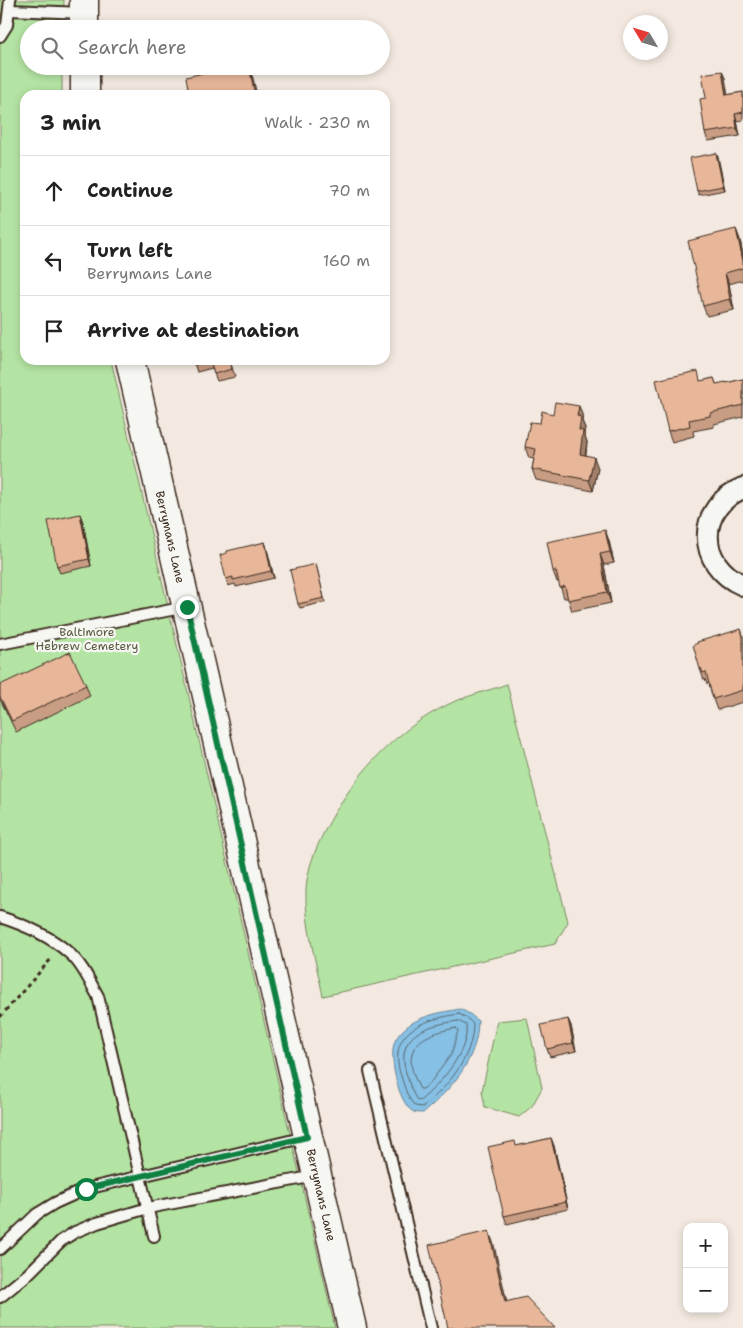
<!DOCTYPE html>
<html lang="en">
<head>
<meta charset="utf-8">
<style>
	body { margin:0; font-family:"Shantell Sans",sans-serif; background:#f6f6f6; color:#222 }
	.controls { position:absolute; right:15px; bottom:15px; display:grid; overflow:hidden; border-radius:10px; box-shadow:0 2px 8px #0003 }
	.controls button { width:45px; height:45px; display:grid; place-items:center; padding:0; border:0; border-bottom:1px solid #e0e0e0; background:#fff; color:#222; font:25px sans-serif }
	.compass { position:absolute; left:623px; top:15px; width:45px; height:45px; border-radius:50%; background:#fff; box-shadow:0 2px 8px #0003; rotate:308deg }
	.stop { position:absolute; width:15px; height:15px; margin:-11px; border:4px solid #0b8043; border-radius:50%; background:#fff }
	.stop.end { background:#0b8043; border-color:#fff; box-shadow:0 1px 5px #0008 }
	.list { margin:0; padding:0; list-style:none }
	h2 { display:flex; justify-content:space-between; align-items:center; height:65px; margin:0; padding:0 20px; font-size:21px }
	h2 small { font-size:16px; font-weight:400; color:#767676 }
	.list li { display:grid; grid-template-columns:32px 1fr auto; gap:15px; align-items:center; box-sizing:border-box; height:70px; padding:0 20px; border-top:1px solid #e0e0e0 }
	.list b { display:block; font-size:19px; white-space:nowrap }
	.list p { margin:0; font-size:16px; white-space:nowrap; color:#767676 }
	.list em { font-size:16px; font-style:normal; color:#767676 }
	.icon { flex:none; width:28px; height:28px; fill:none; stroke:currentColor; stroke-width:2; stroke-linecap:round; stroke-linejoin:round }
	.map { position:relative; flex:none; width:743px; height:1328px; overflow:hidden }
	.search { position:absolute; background:#fff; box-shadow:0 2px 8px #0003; left:20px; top:20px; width:370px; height:55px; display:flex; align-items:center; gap:12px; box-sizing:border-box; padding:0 18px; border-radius:28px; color:#767676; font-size:19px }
	.panel { position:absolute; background:#fff; box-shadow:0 2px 8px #0003; left:20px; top:90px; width:370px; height:275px; border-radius:15px }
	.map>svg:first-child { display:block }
</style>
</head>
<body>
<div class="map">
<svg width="743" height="1328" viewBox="0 0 743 1328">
	<rect width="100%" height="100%" fill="#f3e9e0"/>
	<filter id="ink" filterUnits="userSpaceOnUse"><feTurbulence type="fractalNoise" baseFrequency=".02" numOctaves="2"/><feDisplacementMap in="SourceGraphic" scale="10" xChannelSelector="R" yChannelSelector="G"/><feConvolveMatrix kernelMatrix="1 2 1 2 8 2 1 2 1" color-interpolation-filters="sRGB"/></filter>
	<g filter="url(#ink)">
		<g fill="#b4e4a3" stroke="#788760">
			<polygon points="0,0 64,0 63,29 29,29 29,66 62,66 62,95 25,95 25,360 111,360 335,1328 0,1328"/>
			<path d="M507,684L568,922L555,944L323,996C316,962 302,914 307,880C311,856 322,835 334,814C362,767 397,730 447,705C465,696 488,691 507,684Z"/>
			<polygon points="527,1018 542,1088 532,1106 519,1117 485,1107 482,1091 497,1021"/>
		</g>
		<path fill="#86c0e5" stroke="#688495" d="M460,1009L470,1014L478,1021C478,1060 451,1089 423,1113C420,1113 415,1113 412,1111C398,1102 387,1053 396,1039C409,1017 437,1013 460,1009Z"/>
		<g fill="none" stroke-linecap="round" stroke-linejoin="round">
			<g stroke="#59666e" stroke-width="1">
				<path d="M459,1014L467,1018L473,1024C473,1058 447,1087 423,1107L415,1106C408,1098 405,1089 402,1079C385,1032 421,1020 459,1014Z"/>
				<path d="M458,1021L466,1025C470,1051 439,1085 421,1100L418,1101C412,1094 410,1084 407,1076C393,1035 426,1025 458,1021Z"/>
				<path d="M456,1028L458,1031L451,1055L430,1083L423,1089H420C399,1049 417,1035 456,1028Z"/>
			</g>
			<g stroke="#3b2a1e" stroke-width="14">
				<g id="lane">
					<polyline points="10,10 83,13"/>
					<polyline points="0,36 7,25 10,0"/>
					<polyline points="0,644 186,607"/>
					<path d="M0,917C25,925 49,935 69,953C82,964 90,982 98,996L154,1236"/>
					<polyline points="370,1071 431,1328"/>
					<polyline points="0,1249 37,1214 55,1203 86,1189 306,1137"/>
					<polyline points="0,1297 27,1275 61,1241 75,1232 97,1223 148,1208 315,1176"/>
				</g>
			</g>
			<g stroke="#3b2a1e" stroke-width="24">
				<path id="street" d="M743,488C696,507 696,565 743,585"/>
			</g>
			<g stroke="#3b2a1e" stroke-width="31">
				<g id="secondary">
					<polyline points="84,29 84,0"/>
					<polyline points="85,66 85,95"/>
					<polyline points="130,360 352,1328"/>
				</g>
			</g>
			<polyline stroke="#3b2a1e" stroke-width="3" stroke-dasharray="4 4" stroke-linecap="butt" points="0,1017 51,959"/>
			<use href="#lane" stroke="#f6f6f2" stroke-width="10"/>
			<use href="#street" stroke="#f6f6f2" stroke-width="20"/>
			<use href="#secondary" stroke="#f6f6f2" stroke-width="28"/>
		</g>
		<g fill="#c89d84" stroke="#3b2a1e">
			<polygon points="725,78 727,95 743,92 743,120 737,121 740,136 708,141 705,133 706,98"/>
			<polygon points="716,153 725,190 699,195 697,191"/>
			<polygon points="736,229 740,240 743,255 743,280 729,284 734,310 707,316 703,306"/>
			<polygon points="193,360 245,360 245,361 231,364 235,377 217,381 212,368 197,372"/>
			<polygon points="714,378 716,384 726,383 743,379 743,417 714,424 714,427 693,431 694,436 672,442 668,431 701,381"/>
			<polygon points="583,417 582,421 585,428 584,433 587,442 586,455 598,468 593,491 536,480 532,469 534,459 529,458 525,447 540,423"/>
			<polygon points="83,522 91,566 60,573 57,566"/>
			<polygon points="605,530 609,541 614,563 604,565 611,603 572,611 568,598 564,598 559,582 557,582 553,571"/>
			<polygon points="265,542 267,549 274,578 236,587 235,584 228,586 226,579 227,553"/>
			<polygon points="316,564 325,602 300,608 298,604"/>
			<polygon points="741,629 743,635 743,702 717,710 713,699 709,683 707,684 705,679 704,680 700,669"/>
			<polygon points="0,685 86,685 90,696 16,732 0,699"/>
			<polygon points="568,1019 571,1026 576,1051 550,1057 547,1049"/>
			<polygon points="551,1138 554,1146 568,1209 507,1224 504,1216 517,1146"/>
		</g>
		<g fill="#a2806c" stroke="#3b2a1e">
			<polygon points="249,66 252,74 257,95 255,95"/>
			<polygon points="722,71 725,78 729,102 726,95"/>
			<polygon points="735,114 737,121 740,136 737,128"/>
			<polygon points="716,153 718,157 725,190 723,186"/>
			<polygon points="736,229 740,240 743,255 743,261"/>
			<polygon points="725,273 729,284 734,310 730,299"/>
			<polygon points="579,406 583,417 582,421 585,428 584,433 587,442 584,465 580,454 577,416"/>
			<polygon points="594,457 598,468 593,491 589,480"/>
			<polygon points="80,514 83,522 91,566 89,559"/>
			<polygon points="605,530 609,541 614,563 610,552"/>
			<polygon points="265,542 267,549 274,578 271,571"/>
			<polygon points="600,554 604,565 611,603 607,592"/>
			<polygon points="568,1019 571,1026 576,1051 573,1043"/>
			<polygon points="551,1138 554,1146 568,1209 566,1202"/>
			<polygon points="489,1231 494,1245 510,1316 505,1302"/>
		</g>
		<g fill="#e8b79a" stroke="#3b2a1e">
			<polygon points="233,66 249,66 255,95 188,95 186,89 188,88 186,77"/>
			<polygon points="722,71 726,95 743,92 743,112 735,114 737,128 705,133 700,99 706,98 702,74"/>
			<polygon points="716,153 723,186 697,191 690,158"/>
			<polygon points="736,229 743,261 743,268 725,273 730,299 703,306 688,241"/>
			<polygon points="193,360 230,360 232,369 214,374 210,360 194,365"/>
			<polygon points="698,371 700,381 714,378 716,384 726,382 726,383 743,379 743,405 710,413 710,416 689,420 690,426 668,431 656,380"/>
			<polygon points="555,402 579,406 577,416 581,417 579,430 583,431 580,454 594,457 589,480 532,469 536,449 525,447 530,422 540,423 542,411 553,414"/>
			<polygon points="80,514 89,559 57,566 48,521"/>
			<polygon points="605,530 610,552 600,554 607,592 568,600 565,586 560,588 556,571 553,571 547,542"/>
			<polygon points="265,542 271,571 233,580 233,577 226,579 220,555 227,553 227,551"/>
			<polygon points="316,564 324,598 298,604 290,570"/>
			<polygon points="741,629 743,637 743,690 713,699 706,672 703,673 701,668 700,669 693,645 698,643 697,642"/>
			<polygon points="70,652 86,685 12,721 0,697 0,685"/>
			<polygon points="568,1019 573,1043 547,1049 541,1025"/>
			<polygon points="551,1138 566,1202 504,1216 488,1147 515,1141 516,1146"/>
			<polygon points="489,1231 505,1302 526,1297 555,1328 448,1328 429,1245"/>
		</g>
	</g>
	<g fill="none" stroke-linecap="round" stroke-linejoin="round" filter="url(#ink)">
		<polyline stroke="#0b8043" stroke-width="6" points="86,1189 307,1137 187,607"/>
	</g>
	<g text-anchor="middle" stroke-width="4.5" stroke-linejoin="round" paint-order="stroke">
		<g font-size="12" fill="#3b2a1e" stroke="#f6f6f2">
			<text transform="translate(170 537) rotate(77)" y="4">Berrymans Lane</text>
			<text transform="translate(321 1195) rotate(77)" y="4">Berrymans Lane</text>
		</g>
		<g font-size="12" fill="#59583f" stroke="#f6f6f2">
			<text x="87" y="636">Baltimore<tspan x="87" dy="14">Hebrew Cemetery</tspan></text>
		</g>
	</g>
</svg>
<div class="controls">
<button>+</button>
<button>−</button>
</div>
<svg class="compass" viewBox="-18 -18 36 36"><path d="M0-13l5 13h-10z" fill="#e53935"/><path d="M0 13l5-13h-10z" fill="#767676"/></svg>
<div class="stop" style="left:86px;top:1189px"></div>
<div class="stop end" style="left:187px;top:607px"></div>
<div class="search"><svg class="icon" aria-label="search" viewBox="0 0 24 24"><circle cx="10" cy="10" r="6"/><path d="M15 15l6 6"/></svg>Search here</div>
<section class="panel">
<h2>3 min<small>Walk · 230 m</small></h2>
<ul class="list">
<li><svg class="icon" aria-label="ahead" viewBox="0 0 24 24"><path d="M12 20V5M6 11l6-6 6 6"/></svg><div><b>Continue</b></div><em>70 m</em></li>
<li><svg class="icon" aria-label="left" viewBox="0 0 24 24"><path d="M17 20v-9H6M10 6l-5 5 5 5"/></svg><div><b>Turn left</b><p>Berrymans Lane</p></div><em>160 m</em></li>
<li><svg class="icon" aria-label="arrive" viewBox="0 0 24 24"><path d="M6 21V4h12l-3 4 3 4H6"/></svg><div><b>Arrive at destination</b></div></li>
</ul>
</section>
</div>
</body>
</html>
